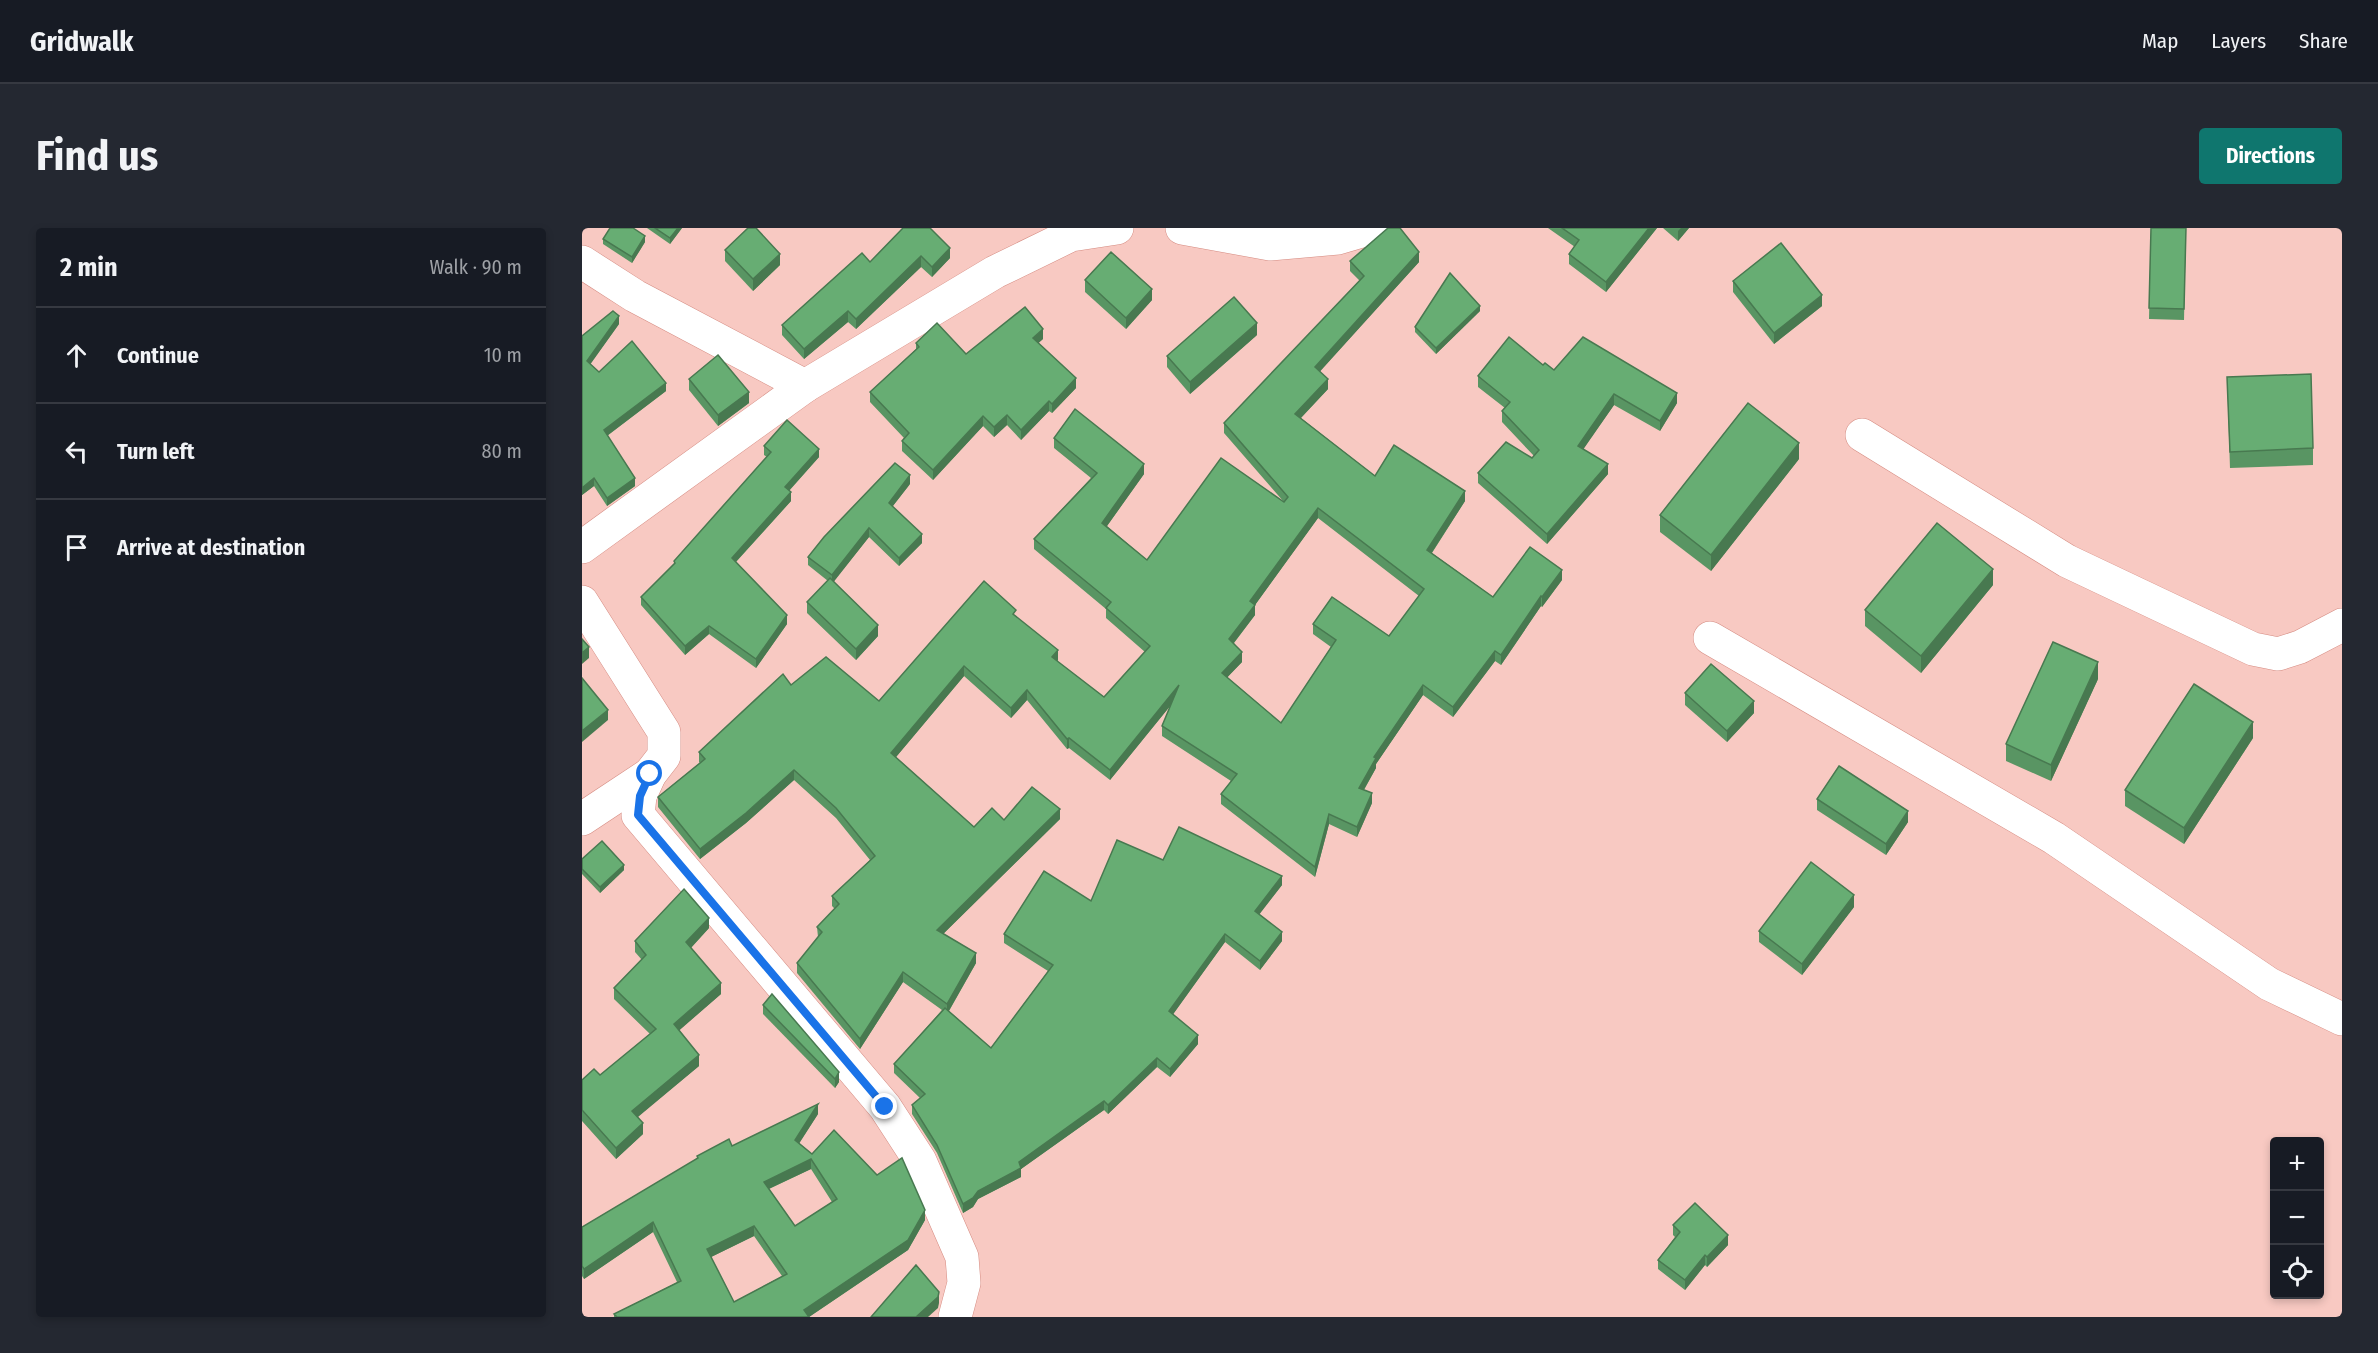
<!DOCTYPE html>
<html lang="en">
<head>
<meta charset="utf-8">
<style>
	body { margin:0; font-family:"Fira Sans Condensed",sans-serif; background:#242831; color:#f1f3f6 }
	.controls { position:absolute; right:18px; bottom:18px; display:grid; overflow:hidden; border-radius:6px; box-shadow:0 3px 9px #0003 }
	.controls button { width:54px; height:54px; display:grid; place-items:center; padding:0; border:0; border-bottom:2px solid #363941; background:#171b24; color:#f1f3f6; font:30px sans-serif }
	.stop { position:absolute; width:18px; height:18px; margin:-14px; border:4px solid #1a73e8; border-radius:50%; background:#fff }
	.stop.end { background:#1a73e8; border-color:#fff; box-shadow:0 2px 6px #0008 }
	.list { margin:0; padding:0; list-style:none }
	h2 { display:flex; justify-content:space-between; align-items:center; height:78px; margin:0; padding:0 24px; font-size:26px }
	h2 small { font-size:20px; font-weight:400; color:#9ea1a6 }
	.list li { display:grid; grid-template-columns:39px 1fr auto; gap:18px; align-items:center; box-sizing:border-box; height:96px; padding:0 24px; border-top:2px solid #363941 }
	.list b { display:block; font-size:22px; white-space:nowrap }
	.list em { font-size:20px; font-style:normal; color:#9ea1a6 }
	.icon { flex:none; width:33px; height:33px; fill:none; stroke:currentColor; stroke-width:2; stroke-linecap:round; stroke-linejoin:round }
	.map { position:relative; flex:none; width:1760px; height:1089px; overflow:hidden; border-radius:6px }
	header { display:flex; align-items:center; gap:36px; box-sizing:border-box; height:84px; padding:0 30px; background:#171b24; border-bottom:2px solid #363941 }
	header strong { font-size:28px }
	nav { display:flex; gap:33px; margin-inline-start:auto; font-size:21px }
	.intro { display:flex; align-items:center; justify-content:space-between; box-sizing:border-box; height:144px; padding:0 36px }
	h1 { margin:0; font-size:42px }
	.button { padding:15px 27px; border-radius:6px; background:#0f766e; color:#fff; font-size:21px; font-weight:700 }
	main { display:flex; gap:36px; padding:0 36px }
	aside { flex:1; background:#171b24; border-radius:6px; box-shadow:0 3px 9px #0003 }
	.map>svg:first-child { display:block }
</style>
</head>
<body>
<header>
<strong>Gridwalk</strong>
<nav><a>Map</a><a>Layers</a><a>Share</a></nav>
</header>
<div class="intro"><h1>Find us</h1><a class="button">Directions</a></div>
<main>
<aside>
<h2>2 min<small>Walk · 90 m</small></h2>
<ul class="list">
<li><svg class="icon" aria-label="ahead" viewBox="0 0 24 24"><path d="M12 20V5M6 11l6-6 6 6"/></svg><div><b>Continue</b></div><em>10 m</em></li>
<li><svg class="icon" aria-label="left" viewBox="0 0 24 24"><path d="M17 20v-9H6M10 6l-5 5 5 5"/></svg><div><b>Turn left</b></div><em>80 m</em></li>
<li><svg class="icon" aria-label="arrive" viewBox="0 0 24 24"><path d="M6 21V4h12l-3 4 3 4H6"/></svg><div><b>Arrive at destination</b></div></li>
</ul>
</aside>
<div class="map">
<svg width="1760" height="1089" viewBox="0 0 1760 1089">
	<rect width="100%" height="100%" fill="#f8c9c2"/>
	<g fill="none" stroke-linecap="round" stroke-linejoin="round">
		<g stroke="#d58b81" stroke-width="34">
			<g id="minor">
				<polyline points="600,0 688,16 756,10 790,0"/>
				<polyline points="0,34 53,68 223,158 413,44 489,7 535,0"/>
				<polyline points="1280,207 1485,333 1671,421 1696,426 1718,419 1760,397"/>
				<polyline points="0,319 223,158"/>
				<polyline points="0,374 82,504 82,528 68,546 58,568 56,587 303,879 338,933 380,1029 382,1055 373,1089"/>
				<polyline points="1128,410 1472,610 1687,756 1760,791"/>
				<polyline points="0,591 68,546"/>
			</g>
		</g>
		<use href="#minor" stroke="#fff" stroke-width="33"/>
	</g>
	<g fill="#599563" fill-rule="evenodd">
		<polygon points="65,0 100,0 88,16"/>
		<polygon points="321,0 368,30 350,49 339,39 274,101 266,94 222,131 200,107 200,97 288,34"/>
		<polygon points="966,0 1075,0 1024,64 987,36 987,26 993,19"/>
		<polygon points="1081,0 1107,0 1096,13"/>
		<polygon points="1569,0 1604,0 1602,92 1567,91"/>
		<polygon points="21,11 63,14 50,35 21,16"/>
		<polygon points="143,22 198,37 171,63 143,33"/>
		<path d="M768,33L837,34L738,143L746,161L719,190L793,248L883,273L850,325L911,369L980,352L960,379L959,378L919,437L913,433L871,489L841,467L794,536V540L782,562L790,575L775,609L747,596L733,649L639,576V566L649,553L580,508V498L589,477L528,552L487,520L485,521L445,472L429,490L382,448L314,529L392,599L422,592L478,591L361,706L394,735L367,783L409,820L466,743L422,715V706L509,673L581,632L700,657L677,686L700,713L678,742L643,714L591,786L616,816L588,849L575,839L526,886L522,882L439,941V949L396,971L391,979L381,985L355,925L330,886V877L338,870L312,845V836L360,782L321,754L278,821L215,745V735L236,709L235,699L253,681L250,678V668L288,632L254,590L212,552L164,595L118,631L76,579V569L118,535L117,534V524L209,457L297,473L434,389L476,432L475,433L522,469L563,424L524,390V381L452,321V311L509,250L472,220V210L562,246L525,298L565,332L702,274L642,205V195L778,53L768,43ZM736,290L837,368L807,408L731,396V406L749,419L699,495L645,449L660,434L652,415L673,387V377Z"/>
		<polygon points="503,52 570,72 544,101 503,64"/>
		<polygon points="1151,53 1240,78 1192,116 1151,64"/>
		<polygon points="898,83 854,126 833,104 833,99"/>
		<polygon points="37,96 8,136 17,144 84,163 25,208 53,258 25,278 12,258 0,267 0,108"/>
		<polygon points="675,107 608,166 585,139 585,128"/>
		<polygon points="461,111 456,115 494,160 470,185 467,183 439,212 425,197 412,209 401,198 351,252 320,223 320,213 322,210 288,174 288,164 334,121 334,115 384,126"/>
		<polygon points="961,137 972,142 1095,175 1078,203 1032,177 1001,221 1026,246 965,316 896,255 896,245 950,230 952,228 920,194 920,183 923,180 896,159 896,148"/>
		<polygon points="1645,149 1731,220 1731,237 1648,240"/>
		<polygon points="107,151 167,175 136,198 107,162"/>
		<polygon points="182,218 237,229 207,263 209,273 154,334 205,396 174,440 127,406 103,427 59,377 59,369 92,336 92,333 185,229 182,227"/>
		<polygon points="1217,231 1129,343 1078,304 1078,287"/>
		<polygon points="328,256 310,279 340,315 317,338 287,309 251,354 296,408 274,432 225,385 225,374 246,353 226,337 226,329"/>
		<polygon points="1411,357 1339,445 1283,398 1283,382"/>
		<polygon points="1516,451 1469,553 1424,533 1424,516"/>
		<polygon points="1103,465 1172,485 1145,514 1103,477"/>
		<polygon points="1671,510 1602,616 1543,578 1543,562"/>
		<polygon points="1235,571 1326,594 1304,627 1235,582"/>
		<polygon points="0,631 42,642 18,665 0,646"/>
		<polygon points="1272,679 1220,747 1177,714 1177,703"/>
		<polygon points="127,700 109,720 139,766 97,802 117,838 55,889 61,906 34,931 0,893 0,852 18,847 68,806 32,771 32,760 60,732 53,724 53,713"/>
		<polygon points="181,777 257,854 253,860 181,786"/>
		<path d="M236,886L217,915L230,926L295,947L343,992L326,1022L227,1089H32V1086L95,1054L71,1004L2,1051L0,1048V999L115,931V928L150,918ZM229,941L250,974L213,998L187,961ZM172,1008L200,1048L152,1074L129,1029Z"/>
		<polygon points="1091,997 1146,1017 1125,1039 1123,1037 1103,1062 1076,1041 1076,1032 1093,1009 1091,1007"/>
	</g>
	<g fill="#487950">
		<polygon points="96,0 100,0 88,16 88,10"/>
		<polygon points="1067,0 1075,0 1024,64 1024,54"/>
		<polygon points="1099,0 1107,0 1096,13 1096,3"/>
		<polygon points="63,8 63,14 50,35 50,29"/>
		<polygon points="368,20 368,30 350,49 350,39"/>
		<polygon points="837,24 837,34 733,149 733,139"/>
		<polygon points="198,26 198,37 171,63 171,51"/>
		<polygon points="339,28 339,39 274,101 274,91"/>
		<polygon points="570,61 570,72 544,101 544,90"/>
		<polygon points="1240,67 1240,78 1192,116 1192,105"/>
		<polygon points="898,78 898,83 854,126 854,120"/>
		<polygon points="266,83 266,94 222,131 222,121"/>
		<polygon points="37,88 37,96 5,141 5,133"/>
		<polygon points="675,95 675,107 608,166 608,154"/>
		<polygon points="461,101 461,111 451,120 451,110"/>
		<polygon points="494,150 494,160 470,185 470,176"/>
		<polygon points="746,151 746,161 713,196 713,186"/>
		<polygon points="84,155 84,163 22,210 22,202"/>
		<polygon points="167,164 167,175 136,198 136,187"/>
		<polygon points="1095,165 1095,175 1078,203 1078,193"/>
		<polygon points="1032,166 1032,177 996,229 996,218"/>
		<polygon points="467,173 467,183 439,212 439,202"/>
		<polygon points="425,187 425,197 412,209 412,199"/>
		<polygon points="401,188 401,198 351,252 351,242"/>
		<polygon points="1217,215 1217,231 1129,343 1129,327"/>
		<polygon points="237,221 237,229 203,267 203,259"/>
		<polygon points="562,236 562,246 520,305 520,295"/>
		<polygon points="1026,236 1026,246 965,316 965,306"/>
		<polygon points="328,247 328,256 307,283 307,275"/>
		<polygon points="12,250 12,258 0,267 0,260"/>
		<polygon points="53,250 53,258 25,278 25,270"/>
		<polygon points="883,263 883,273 845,332 845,322"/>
		<polygon points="209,264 209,273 150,338 150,330"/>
		<polygon points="736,280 736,290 673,377 673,387 647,421 647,411 668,373"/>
		<polygon points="287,300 287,309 250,356 250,347"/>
		<polygon points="340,306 340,315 317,338 317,330"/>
		<polygon points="1411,341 1411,357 1339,445 1339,428"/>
		<polygon points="980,342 980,352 960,379 960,369"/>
		<polygon points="959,368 959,378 919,437 919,427"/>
		<polygon points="205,387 205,396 174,440 174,431"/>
		<polygon points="296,397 296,408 274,432 274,421"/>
		<polygon points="127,398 127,406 103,427 103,418"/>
		<polygon points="7,419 7,430 0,436 0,425"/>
		<polygon points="476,422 476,432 470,440 470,429"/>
		<polygon points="913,423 913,433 871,489 871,479"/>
		<polygon points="660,424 660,434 640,455 640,445"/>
		<polygon points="1516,434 1516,451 1469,553 1469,537"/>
		<polygon points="382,438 382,448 309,535 309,525"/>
		<polygon points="597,457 597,467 528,552 528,542"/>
		<polygon points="841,457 841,467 794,536 794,540 777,570 777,560 792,529"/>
		<polygon points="445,462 445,472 429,490 429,480"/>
		<polygon points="1172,473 1172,485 1145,514 1145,503"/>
		<polygon points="26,482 26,492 0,514 0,503"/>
		<polygon points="1671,494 1671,510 1602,616 1602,600"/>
		<polygon points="487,510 487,520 485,521 485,511"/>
		<polygon points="212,542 212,552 164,595 118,631 118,621"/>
		<polygon points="790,565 790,575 775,609 775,599"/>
		<polygon points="478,581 478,591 355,712 355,702"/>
		<polygon points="1326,583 1326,594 1304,627 1304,616"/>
		<polygon points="747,586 747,596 733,649 733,639"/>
		<polygon points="42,637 42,642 18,665 18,659"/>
		<polygon points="700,648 700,657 673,692 673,683"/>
		<polygon points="1272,667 1272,679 1220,747 1220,736"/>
		<polygon points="127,690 127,700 104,725 104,714"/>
		<polygon points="700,704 700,713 678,742 678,733"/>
		<polygon points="643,706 643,714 587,792 587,783"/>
		<polygon points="394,725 394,735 365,786 365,776"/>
		<polygon points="321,744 321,754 278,821 278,811"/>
		<polygon points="139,755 139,766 92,807 92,796"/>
		<polygon points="616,807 616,816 588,849 588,841"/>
		<polygon points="117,827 117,838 50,894 50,883"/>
		<polygon points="575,830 575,839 526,886 526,877"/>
		<polygon points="257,844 257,854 253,860 253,851"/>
		<polygon points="522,873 522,882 439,941 439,949 396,971 391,979 381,985 381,976 396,963"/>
		<polygon points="236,876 236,886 213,922 213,912"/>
		<polygon points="61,895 61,906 34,931 34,920"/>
		<polygon points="229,931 229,941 182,963 182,954"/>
		<polygon points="343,982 343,992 326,1022 227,1089 222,1082"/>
		<polygon points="71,994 71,1004 2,1051 2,1041"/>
		<polygon points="172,998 172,1008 125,1031 125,1021"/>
		<polygon points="1146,1007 1146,1017 1125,1039 1125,1029"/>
		<polygon points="1123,1027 1123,1037 1103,1062 1103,1052"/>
		<polygon points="357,1064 357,1075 356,1080 346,1089 334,1089"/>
	</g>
	<g fill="#67ad73" stroke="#487950" stroke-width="1.5" fill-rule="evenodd">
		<polygon points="28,0 51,0 63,8 50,29 21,11"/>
		<polygon points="73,0 96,0 88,10"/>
		<polygon points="166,0 174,0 198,26 171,51 143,22"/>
		<polygon points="321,0 348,0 368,20 350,39 339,28 274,91 266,83 222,121 200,97 280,25 288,34"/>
		<path d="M806,0H818L837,24L733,139L746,151L713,186L793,248L812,217L883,263L845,322L911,369L948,319L980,342L960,369L959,368L919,427L913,423L871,479L841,457L792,529L794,530L777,560L790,565L775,599L747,586L733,639L639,566L655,546L580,498L597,457L528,542L487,510L485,511L445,462L429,480L382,438L309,525L392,599L410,580L422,592L450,559L478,581L355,702L394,725L365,776L321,744L278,811L215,735L240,704L235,699L257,676L250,668L293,628L254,580L212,542L164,585L118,621L76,569L123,531L117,524L201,446L209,457L244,429L297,473L402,353L434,382L431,386L476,422L470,429L522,469L568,418L524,380L529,374L452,311L515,245L472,210L493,181L562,236L520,295L565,332L639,230L702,274L706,269L642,195L782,48L768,33ZM736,280L842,361L807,408L750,369L731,396L754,412L699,495L640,445L660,424L647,411L673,377L668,373Z"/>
		<polygon points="980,0 1067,0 1024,54 987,26 997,12"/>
		<polygon points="1569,0 1604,0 1602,81 1567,80"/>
		<polygon points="1199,15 1240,67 1192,105 1151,53"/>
		<polygon points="529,24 570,61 544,90 503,52"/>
		<polygon points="868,45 898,78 854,120 833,99"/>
		<polygon points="652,69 675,95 608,154 585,128"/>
		<polygon points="443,79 461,101 451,110 494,150 470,176 467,173 439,202 425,187 412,199 401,188 351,242 320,213 327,205 288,164 337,119 334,115 355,95 384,126"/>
		<polygon points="31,83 37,88 5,133 17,144 50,113 84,155 22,202 53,250 25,270 12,250 0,260 0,108"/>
		<polygon points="927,109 961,137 963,135 972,142 1001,109 1095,165 1078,193 1032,166 996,218 1026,236 965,306 896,245 924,214 950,230 957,222 920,183 928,174 896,148"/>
		<polygon points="136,127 167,164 136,187 107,151"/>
		<polygon points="1729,146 1731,220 1648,224 1645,149"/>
		<polygon points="1166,175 1217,215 1129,327 1078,287"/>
		<polygon points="205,192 237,221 203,259 209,264 150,330 205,387 174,431 127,398 103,418 59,369 93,335 92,333 189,224 182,218"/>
		<polygon points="313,235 328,247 307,275 340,306 317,330 287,300 250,347 226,329 242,309"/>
		<polygon points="1355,295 1411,341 1339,428 1283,382"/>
		<polygon points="248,350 296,397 274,421 225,374"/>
		<polygon points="0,411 7,419 0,425"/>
		<polygon points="1471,414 1516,434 1469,537 1424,516"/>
		<polygon points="1129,436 1172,473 1145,503 1103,465"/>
		<polygon points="0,450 26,482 0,503"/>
		<polygon points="1612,456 1671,494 1602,600 1543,562"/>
		<polygon points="1257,538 1326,583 1304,616 1235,571"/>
		<polygon points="597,599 700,648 673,683 700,704 678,733 643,706 587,783 616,807 588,841 575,830 526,877 522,873 437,934 439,940 396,963 391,970 381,976 355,917 330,877 343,866 312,836 363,780 409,820 471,737 422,706 462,643 509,673 535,612 581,632"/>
		<polygon points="20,613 42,637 18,659 0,641 0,631"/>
		<polygon points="1229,634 1272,667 1220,736 1177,703"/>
		<polygon points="102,661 127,690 104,714 139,755 92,796 117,827 50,883 61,895 34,920 0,882 0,852 12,841 18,847 74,801 32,760 64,727 53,713"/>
		<polygon points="190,766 257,844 253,851 181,777"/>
		<path d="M236,876L213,912L230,926L252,902L295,947L320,930L343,982L326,1012L222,1082L227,1089H35L32,1086L99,1053L71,994L2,1041L0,1038V999L116,930L115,928L147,911L150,918ZM229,931L255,971L213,998L182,954ZM172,998L205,1046L152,1074L125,1021Z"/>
		<polygon points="1113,975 1146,1007 1125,1029 1123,1027 1103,1052 1076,1032 1098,1004 1091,997"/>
		<polygon points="334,1037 357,1064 356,1069 334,1089 289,1089"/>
	</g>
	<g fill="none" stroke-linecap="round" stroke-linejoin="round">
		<polyline stroke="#1a73e8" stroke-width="8" points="68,546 58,568 56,587 303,879"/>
	</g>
</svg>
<div class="controls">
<button>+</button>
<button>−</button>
<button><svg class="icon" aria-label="locate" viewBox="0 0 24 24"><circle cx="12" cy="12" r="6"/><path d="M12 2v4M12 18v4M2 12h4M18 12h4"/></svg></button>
</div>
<div class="stop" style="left:68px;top:546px"></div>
<div class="stop end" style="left:303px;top:879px"></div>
</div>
</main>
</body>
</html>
